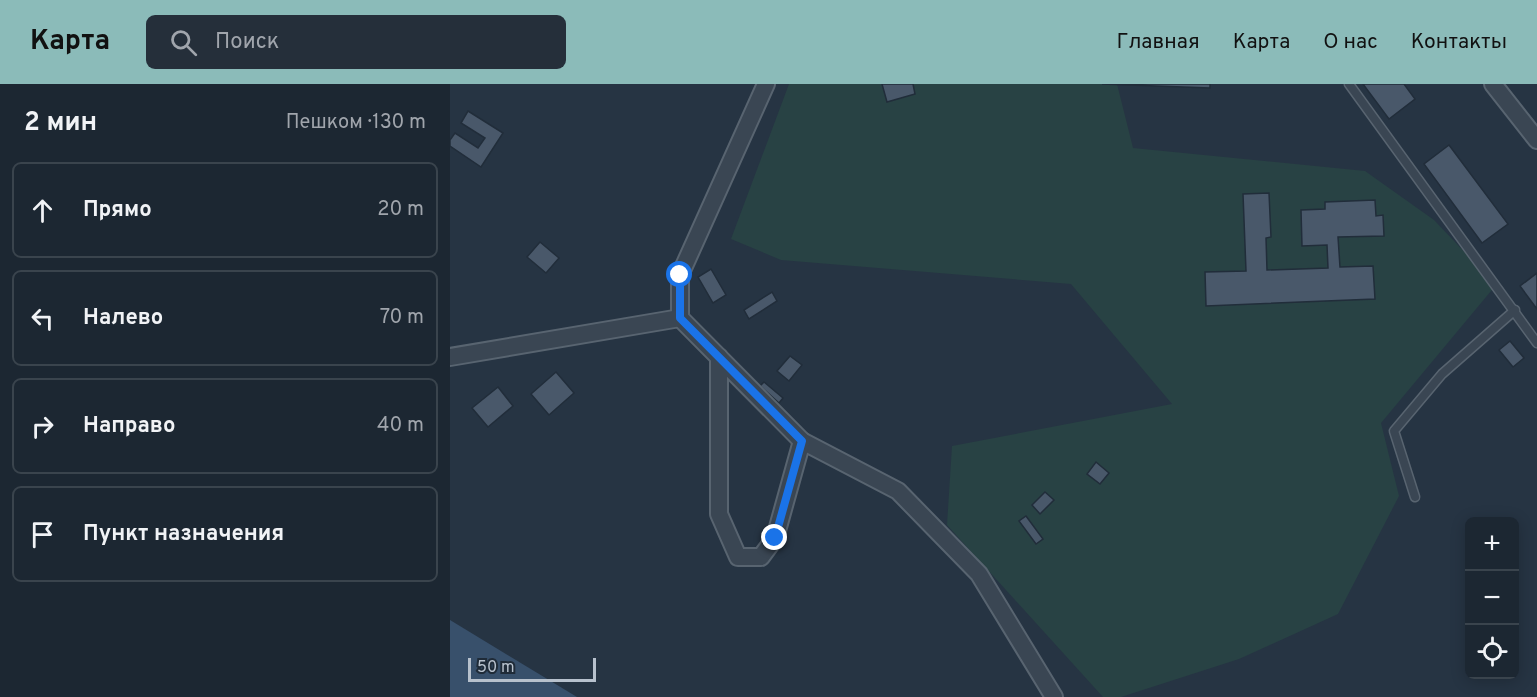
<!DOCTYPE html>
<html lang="ru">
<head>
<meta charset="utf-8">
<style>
	body { margin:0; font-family:Overpass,sans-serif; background:#252f3a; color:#f1f3f6 }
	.controls { position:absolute; right:18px; bottom:18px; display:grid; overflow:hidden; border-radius:9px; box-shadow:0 3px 15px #0003 }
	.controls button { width:54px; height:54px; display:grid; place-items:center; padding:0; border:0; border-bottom:2px solid #3a444d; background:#1c2732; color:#f1f3f6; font:30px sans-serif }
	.scale { position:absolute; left:18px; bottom:15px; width:128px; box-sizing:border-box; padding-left:6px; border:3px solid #b7c1cd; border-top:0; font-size:16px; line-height:21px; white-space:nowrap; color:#b7c1cd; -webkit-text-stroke:4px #1f2b38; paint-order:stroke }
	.stop { position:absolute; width:18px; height:18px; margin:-14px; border:4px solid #1a73e8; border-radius:50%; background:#fff }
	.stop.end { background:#1a73e8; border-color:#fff; box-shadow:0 2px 6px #0008 }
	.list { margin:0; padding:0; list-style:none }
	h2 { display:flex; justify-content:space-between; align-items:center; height:78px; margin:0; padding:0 24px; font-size:26px }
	h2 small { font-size:20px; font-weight:400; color:#a0a5ac }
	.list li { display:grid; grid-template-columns:39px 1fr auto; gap:18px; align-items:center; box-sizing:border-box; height:96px; margin:0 12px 12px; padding:0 12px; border:2px solid #3a444d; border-radius:9px }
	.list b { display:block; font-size:22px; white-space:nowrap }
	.list em { font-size:20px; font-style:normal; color:#a0a5ac }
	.icon { flex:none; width:33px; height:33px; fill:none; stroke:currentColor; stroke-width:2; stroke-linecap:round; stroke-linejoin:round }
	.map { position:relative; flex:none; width:1087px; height:613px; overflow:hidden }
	header { display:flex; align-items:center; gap:36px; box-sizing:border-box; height:84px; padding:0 30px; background:#8bbbb9; color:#111 }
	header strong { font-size:28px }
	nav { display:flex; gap:33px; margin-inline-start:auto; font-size:21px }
	.search { width:420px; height:54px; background:#252f3a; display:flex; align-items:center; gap:15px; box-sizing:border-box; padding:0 21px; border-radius:9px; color:#a0a5ac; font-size:22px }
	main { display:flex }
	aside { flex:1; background:#1c2732 }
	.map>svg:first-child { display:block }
</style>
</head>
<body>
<header>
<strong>Карта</strong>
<div class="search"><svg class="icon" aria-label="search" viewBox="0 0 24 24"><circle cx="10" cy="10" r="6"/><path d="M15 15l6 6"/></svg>Поиск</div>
<nav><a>Главная</a><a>Карта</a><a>О нас</a><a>Контакты</a></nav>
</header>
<main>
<aside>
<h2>2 мин<small>Пешком · 130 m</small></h2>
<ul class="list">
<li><svg class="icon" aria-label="ahead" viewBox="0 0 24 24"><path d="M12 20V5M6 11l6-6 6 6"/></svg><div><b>Прямо</b></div><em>20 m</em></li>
<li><svg class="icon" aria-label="left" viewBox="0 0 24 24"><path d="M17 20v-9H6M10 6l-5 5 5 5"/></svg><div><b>Налево</b></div><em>70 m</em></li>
<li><svg class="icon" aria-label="right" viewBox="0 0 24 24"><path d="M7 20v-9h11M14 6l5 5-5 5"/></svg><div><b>Направо</b></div><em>40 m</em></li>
<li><svg class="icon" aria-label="arrive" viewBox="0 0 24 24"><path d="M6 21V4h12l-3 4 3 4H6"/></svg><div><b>Пункт назначения</b></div></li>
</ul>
</aside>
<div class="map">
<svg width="1087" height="613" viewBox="0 0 1087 613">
	<rect width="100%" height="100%" fill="#263443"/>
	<polygon fill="#284244" points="339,0 667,0 683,64 915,87 984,136 1046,201 931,339 949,412 888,530 789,575 671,613 653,613 497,441 502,362 722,320 621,200 331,176 281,155"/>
	<polygon fill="#38506b" points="0,536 127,613 0,613"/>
	<g fill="#49586a" stroke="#212d3a" stroke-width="1.5">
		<polygon points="432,0 463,0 465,10 437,18"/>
		<polygon points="652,0 760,0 760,4"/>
		<polygon points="913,0 954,0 965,15 939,35"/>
		<polygon points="18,27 53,49 31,83 0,62 0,56 5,49 28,64 35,54 11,39"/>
		<polygon points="999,61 1058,140 1032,159 974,80"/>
		<polygon points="819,109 821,153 816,154 817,186 878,184 877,161 852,162 851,126 875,125 875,118 925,116 926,132 933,131 934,152 888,153 890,183 923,182 925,215 756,222 755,188 796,187 793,110"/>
		<polygon points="90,158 109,174 96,189 77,173"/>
		<polygon points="261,185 276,211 263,219 248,193"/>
		<polygon points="1087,189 1087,225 1070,202"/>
		<polygon points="322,208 327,217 299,235 294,226"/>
		<polygon points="1060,257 1074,274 1063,283 1049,266"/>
		<polygon points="340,272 352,281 339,297 327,287"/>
		<polygon points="106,288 124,309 99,331 81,310"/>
		<polygon points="314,298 333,314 329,319 310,302"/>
		<polygon points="48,303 63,322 38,343 22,324"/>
		<polygon points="646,378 659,389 650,400 637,390"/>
		<polygon points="595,408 604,416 590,430 582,421"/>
		<polygon points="576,432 593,455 586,460 569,437"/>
	</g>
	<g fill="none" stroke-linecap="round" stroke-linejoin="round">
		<g stroke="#586470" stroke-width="11">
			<g id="service">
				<polyline points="899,0 1087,259"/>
				<polyline points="965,413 944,347 992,290 1065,226"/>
			</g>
		</g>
		<g stroke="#586470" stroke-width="20">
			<g id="minor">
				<polyline points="316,0 230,191 230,234 352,357 448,407 529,490 604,613"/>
				<polyline points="1043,0 1087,56"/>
				<polyline points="0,273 230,234"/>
				<polyline points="269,273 269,430 288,473 311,473 325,454 352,357"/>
			</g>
		</g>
		<use href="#service" stroke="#3a4653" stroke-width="8"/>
		<use href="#minor" stroke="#3a4653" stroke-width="16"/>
	</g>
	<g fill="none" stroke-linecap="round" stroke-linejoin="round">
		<polyline stroke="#1a73e8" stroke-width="8" points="230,191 230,234 352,357 325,454"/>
	</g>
</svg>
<div class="controls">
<button>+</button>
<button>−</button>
<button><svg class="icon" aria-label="locate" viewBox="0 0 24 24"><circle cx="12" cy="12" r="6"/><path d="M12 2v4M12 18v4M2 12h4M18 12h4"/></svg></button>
</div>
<div class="scale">50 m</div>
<div class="stop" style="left:230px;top:191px"></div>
<div class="stop end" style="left:325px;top:454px"></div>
</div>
</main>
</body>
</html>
